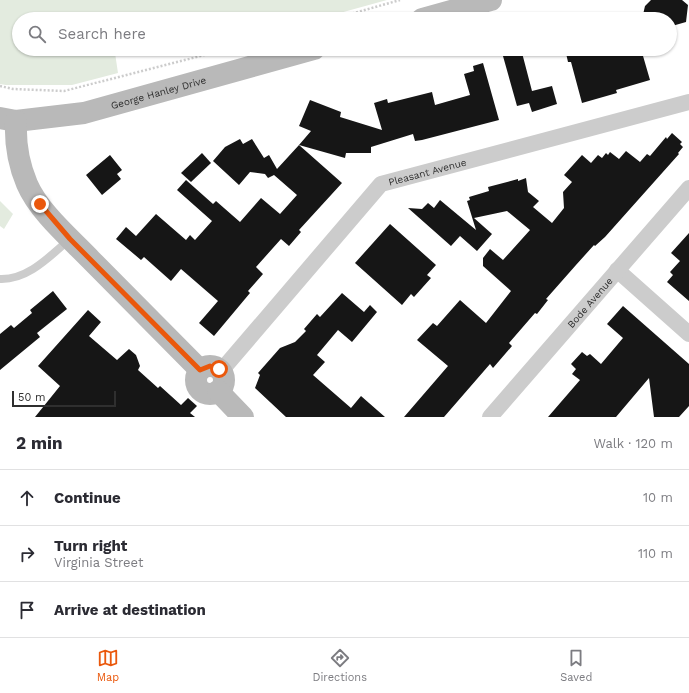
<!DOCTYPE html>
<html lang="en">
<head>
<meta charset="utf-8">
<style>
	body { margin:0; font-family:"Work Sans",sans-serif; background:#f2f2f3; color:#2b2b33 }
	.scale { position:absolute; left:12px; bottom:10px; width:104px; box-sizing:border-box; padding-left:4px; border:2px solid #2f2f2f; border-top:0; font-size:11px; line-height:14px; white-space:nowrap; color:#2f2f2f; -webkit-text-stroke:3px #fff; paint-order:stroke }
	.stop { position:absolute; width:12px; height:12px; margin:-9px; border:3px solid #ea580c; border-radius:50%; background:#fff }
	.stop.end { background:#ea580c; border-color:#fff; box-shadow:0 1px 4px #0008 }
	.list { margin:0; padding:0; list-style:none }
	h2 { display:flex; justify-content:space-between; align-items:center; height:52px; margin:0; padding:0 16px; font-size:17px }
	h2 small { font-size:13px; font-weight:400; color:#7c7c81 }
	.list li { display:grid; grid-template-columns:26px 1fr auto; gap:12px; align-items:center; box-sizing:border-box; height:56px; padding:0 16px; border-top:1px solid #e1e1e2 }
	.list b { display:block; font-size:15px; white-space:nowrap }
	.list p { margin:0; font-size:13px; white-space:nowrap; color:#7c7c81 }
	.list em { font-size:13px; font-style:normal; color:#7c7c81 }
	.icon { flex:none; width:22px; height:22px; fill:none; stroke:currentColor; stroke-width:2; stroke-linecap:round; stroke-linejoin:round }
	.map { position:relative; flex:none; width:689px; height:417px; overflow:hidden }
	.search { position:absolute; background:#fff; box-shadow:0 1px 3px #0004; left:12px; right:12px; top:12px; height:44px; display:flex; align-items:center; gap:10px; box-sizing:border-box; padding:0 14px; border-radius:22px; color:#7c7c81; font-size:15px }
	.sheet { height:220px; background:#fff }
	nav { display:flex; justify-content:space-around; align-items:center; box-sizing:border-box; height:56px; border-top:1px solid #e1e1e2; background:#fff; font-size:11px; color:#7c7c81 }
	nav a { display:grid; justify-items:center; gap:2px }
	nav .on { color:#ea580c }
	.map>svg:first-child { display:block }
</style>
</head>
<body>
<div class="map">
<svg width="689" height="417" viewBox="0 0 689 417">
	<rect width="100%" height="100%" fill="#fff"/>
	<g fill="#e3ebdf">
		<polygon points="0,0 387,0 318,19 19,19 19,49 129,49 115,53 118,73 72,85 6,85 0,84"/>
		<polygon points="0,201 13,214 4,229 0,226"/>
	</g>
	<g fill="#161616">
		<polygon points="651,0 682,0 688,5 686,22 672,26 670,19 642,19 645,6"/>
		<polygon points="501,49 521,49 532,91 552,86 557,104 532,112 529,103 517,106"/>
		<polygon points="565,49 641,49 650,80 616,90 617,93 582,103 571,62 568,62"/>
		<polygon points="483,63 499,120 422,140 415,141 413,134 371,147 371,153 346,153 345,158 299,145 311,131 299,126 310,100 341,112 340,117 382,130 374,103 387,99 388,103 432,92 435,105 470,95 464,74 474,71 473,66"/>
		<polygon points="672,133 682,142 680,144 683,147 678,153 679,154 605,237 595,246 594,245 576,265 546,299 548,300 537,314 535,313 509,343 512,346 493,368 490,364 444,417 404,417 448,366 417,340 433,323 437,326 460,300 486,323 511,291 483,266 483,258 490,249 503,260 530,230 507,211 474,218 492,234 477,251 460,236 451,246 408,208 422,209 428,203 434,208 440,200 476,230 467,201 470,200 469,197 489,191 488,187 518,179 518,181 526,178 528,192 539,201 533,207 552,223 564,208 563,192 572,182 564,175 582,155 591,163 598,155 602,158 606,153 608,155 610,152 619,159 626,151 640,162 647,154 650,156 666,137 667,139"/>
		<polygon points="240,139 243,144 252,139 264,158 269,155 277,169 299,145 342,183 299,230 301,232 289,246 281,239 256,267 263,274 248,291 250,293 214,336 199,323 218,301 181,269 171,281 144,257 141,260 116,239 126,227 136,236 156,214 186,240 190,235 195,240 212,221 177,190 186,180 213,204 216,201 240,222 261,198 280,214 297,195 274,175 268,178 265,174 250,172 239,185 213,161 225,147"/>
		<polygon points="202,153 211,163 191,182 181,173"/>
		<polygon points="110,155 122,170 117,174 121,179 102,195 86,175"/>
		<polygon points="390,224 436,265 427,275 431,278 414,297 411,294 402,305 355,263"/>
		<polygon points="689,233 689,301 667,282 673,275 670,272 680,261 671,253"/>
		<polygon points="53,291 67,309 37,333 40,337 0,370 0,334 11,325 14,328 32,313 30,310"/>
		<polygon points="342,293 364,312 370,305 377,312 352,342 338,330 317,355 325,362 313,375 351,408 361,396 385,417 286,417 255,388 260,375 258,373 280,348 295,342 306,331 304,329 317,314 320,317"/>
		<polygon points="623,306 689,364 689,406 679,417 654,417 649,378 616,417 548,417 580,380 572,374 576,369 571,364 582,352 587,356 590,354 601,364 623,338 607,324"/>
		<polygon points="88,310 101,322 89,336 117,360 129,349 136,355 140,366 138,370 158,388 160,386 181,405 188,398 197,406 190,413 195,417 35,417 60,386 38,366"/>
	</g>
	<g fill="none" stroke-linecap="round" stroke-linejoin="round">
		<g stroke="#ccc" stroke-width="2.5" stroke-dasharray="2 2" stroke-linecap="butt">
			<polyline points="333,19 400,0"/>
			<polyline points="0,86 13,89 64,91 228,49"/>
		</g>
		<path stroke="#ccc" stroke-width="8" d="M0,279C28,280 50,256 70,239"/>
		<g stroke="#ccc" stroke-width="16">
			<polyline points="617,270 689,334"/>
			<path id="s1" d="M221,371L381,184L689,102"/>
			<path id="s2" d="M490,417L689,188"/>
		</g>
		<g stroke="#b9b9b9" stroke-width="22">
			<polyline points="422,19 491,0"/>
			<path id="s3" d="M0,118L16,121L84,113L314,49"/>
			<path d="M16,121C15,143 18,163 27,184C39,212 70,238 91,260C128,297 164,334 200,370"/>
			<circle cx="210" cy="380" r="14"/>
			<polyline points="218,391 243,417"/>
		</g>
	</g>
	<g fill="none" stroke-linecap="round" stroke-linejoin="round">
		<polyline stroke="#ea580c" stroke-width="5" points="40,204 70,239 200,370 210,366 219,369"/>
	</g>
	<g text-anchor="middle" stroke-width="4" stroke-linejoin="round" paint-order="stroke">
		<g font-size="10" fill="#2f2f2f" stroke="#fff">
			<text dy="4" stroke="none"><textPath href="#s3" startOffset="162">George Hanley Drive</textPath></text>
			<text dy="4" stroke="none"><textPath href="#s1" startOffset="294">Pleasant Avenue</textPath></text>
			<text dy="4" stroke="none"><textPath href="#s2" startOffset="152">Bode Avenue</textPath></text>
		</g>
	</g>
</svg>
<div class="scale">50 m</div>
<div class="stop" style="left:219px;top:369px"></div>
<div class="stop end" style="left:40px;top:204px"></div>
<div class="search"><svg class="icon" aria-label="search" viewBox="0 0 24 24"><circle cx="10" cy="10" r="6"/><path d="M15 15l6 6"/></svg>Search here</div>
</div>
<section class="sheet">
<h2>2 min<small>Walk · 120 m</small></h2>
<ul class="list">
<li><svg class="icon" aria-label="ahead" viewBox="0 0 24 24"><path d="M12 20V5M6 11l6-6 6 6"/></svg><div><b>Continue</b></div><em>10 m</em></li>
<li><svg class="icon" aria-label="right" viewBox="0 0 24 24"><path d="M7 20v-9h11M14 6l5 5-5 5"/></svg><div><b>Turn right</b><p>Virginia Street</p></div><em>110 m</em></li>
<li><svg class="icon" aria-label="arrive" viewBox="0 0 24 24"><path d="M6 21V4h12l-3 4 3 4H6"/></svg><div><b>Arrive at destination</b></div></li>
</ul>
</section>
<nav>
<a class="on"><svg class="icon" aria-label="map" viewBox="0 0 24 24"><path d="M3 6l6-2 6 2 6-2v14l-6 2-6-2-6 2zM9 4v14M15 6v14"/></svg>Map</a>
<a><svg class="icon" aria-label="directions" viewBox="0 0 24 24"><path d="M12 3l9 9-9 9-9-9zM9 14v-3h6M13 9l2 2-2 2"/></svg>Directions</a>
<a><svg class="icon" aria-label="saved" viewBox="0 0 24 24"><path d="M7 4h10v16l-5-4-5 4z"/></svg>Saved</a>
</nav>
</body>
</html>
